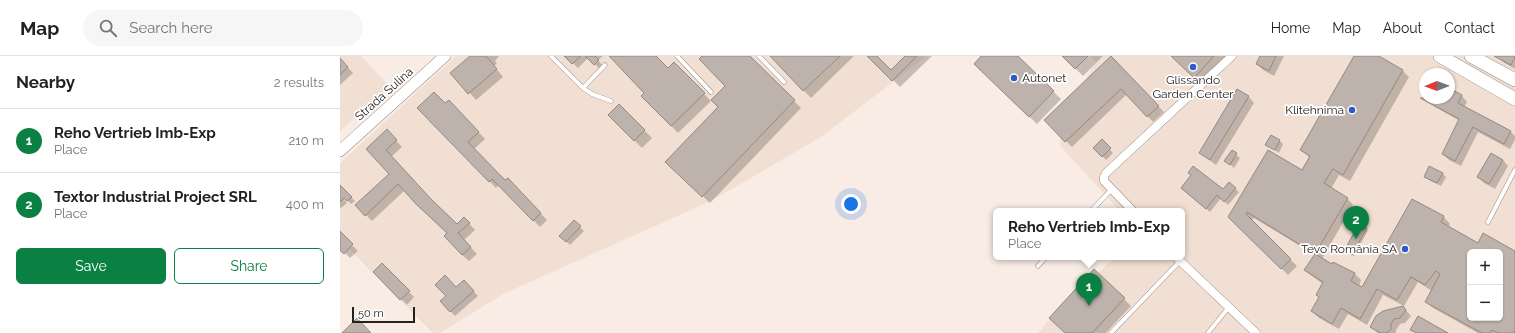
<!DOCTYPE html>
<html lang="en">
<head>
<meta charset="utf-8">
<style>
	body { margin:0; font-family:Raleway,sans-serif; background:#f6f6f6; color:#202124 }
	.controls { position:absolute; right:12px; bottom:12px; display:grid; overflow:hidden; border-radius:6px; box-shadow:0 1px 3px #0004 }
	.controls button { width:36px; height:36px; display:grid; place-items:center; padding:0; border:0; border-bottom:1px solid #e0e0e0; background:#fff; color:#202124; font:20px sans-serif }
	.compass { position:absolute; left:1079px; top:12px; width:36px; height:36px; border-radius:50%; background:#fff; box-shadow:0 1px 3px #0004; rotate:269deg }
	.scale { position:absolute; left:12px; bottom:10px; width:63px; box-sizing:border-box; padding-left:4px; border:2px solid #26211f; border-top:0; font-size:11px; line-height:14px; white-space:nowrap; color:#26211f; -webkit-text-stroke:3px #fff; paint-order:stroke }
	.you { position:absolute; left:511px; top:148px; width:14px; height:14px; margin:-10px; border:3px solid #fff; border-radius:50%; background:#1a73e8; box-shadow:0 0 0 6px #1a73e833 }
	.badge { display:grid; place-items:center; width:26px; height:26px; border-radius:50%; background:#0b8043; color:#fff; font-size:13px; font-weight:700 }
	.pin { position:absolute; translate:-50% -33px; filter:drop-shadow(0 1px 2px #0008) }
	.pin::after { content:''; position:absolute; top:21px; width:14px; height:12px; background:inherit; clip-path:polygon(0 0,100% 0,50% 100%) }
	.popup { position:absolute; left:653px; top:152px; width:192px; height:52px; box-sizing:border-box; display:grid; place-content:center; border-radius:6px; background:#fff; filter:drop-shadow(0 1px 3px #0005); font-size:13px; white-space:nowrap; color:#757577 }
	.popup b { font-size:15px; color:#202124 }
	.popup::after { content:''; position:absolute; left:50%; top:100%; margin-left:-8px; border:8px solid transparent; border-top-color:#fff }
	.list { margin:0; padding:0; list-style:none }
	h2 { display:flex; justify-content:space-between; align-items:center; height:52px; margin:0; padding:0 16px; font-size:17px }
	h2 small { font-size:13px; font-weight:400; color:#757577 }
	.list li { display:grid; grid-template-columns:26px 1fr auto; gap:12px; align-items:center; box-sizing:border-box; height:64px; padding:0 16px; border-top:1px solid #e0e0e0 }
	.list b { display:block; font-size:15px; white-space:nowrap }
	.list p { margin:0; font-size:13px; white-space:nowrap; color:#757577 }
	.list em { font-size:13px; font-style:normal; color:#757577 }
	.actions { display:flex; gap:8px; padding:12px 16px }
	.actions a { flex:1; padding:9px 0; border:1px solid #0b8043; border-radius:6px; text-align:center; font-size:14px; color:#0b8043 }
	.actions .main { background:#0b8043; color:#fff }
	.icon { flex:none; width:22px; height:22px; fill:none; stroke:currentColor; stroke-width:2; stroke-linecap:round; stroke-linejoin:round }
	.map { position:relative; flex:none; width:1175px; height:277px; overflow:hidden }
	header { display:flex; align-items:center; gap:24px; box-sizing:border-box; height:56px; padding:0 20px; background:#fff; border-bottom:1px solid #e0e0e0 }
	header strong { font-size:19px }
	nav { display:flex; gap:22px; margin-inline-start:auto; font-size:14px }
	.search { width:280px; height:36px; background:#f6f6f6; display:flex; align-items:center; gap:10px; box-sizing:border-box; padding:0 14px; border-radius:22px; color:#757577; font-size:15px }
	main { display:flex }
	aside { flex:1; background:#fff }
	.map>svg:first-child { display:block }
</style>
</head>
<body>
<header>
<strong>Map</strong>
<div class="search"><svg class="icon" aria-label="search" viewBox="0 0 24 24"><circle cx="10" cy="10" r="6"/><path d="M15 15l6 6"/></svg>Search here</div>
<nav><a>Home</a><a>Map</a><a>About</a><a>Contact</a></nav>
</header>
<main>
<aside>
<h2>Nearby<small>2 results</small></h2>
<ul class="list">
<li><span class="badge">1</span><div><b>Reho Vertrieb Imb-Exp</b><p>Place</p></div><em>210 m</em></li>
<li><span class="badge">2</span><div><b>Textor Industrial Project SRL</b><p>Place</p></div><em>400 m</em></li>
</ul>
<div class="actions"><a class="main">Save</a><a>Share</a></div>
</aside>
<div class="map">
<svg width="1175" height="277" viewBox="0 0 1175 277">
	<rect width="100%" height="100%" fill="#f8ece5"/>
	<g fill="#f2dfd3" fill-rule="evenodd">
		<polygon points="0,0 21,0 50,31 0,75"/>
		<polygon points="116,0 587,0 481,81 371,145 163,238 100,277 93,277 10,194 0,198 0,107"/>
		<path d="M750,0H1175V277H698L709,264L775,201H842V155H780L721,91L718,67L756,6ZM1085,18H1109V42H1085ZM1130,196H1160V262H1130Z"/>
	</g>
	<g fill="#0003" fill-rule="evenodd">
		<polygon points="132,0 159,0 155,5 157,7 154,10 163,21 136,44 112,17"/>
		<polygon points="226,0 263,0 258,4 263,10 260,13 248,2 238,12"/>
		<polygon points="275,0 315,0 328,14 334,7 371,45 338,77 302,40 305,37"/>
		<polygon points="363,0 409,0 461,52 370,147 327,106 379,51 387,30"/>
		<polygon points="431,0 514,0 471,42"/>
		<polygon points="529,0 536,0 551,15 566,0 592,0 560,31"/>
		<polygon points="642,0 676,0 721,43 697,68 635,8"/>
		<polygon points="723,0 763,0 743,20"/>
		<polygon points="832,0 888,0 861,28"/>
		<polygon points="921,0 944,0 934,20 923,14 917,8"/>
		<path d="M1015,0H1037L1063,15L1069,21L1010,125L999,119L991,133L1007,142L1013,149L982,203L992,209L993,207L1015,218L1021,224L1019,230L1023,233L1072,144L1104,161L1110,168L1108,171L1139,188L1175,196V277H1138L1093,252L1086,246L1092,235L1078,226L1064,250L1043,239L1027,269L1008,258L999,273L979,262L972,255L980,241L983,228L972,220L965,214L975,199L914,162L911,165L957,210L948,219L889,161L962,116L970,102L961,94ZM1130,196H1160V262H1130Z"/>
		<polygon points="1159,0 1175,0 1175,13 1163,6 1158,1"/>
		<polygon points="771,1 824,56 813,66 787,38 732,91 705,64"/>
		<polygon points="0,3 13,17 0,29"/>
		<polygon points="1109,33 1122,40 1127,46 1124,51 1171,76 1175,80 1175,84 1170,93 1138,76 1121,110 1109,104 1103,98 1120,65 1095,51 1089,46 1091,42 1109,42"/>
		<polygon points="897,34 909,41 914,47 876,109 860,97"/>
		<polygon points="105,49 116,52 145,83 134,93 165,126 168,123 207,164 200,171 159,129 156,132 79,52"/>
		<polygon points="279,49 312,82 302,92 269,59"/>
		<polygon points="53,81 62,91 51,101 116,169 124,162 135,174 124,184 137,198 129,205 122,199 108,177 65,134 32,165 16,149 50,118 27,93"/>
		<polygon points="762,85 773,97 766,104 755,92"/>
		<polygon points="940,85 943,88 939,97 926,89"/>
		<polygon points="892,95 900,102 894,112 886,105"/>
		<polygon points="1163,104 1168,110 1155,133 1144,127 1138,121"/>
		<polygon points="1102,117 1106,121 1101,130 1089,124 1085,120"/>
		<polygon points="889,128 899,136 888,149 881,142 870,156 846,136 883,135"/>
		<polygon points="0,130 15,145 11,148 4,141 3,142 7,147 1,152 0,151"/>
		<polygon points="234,166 244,175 230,189 221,180"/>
		<polygon points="1026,173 1028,174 1014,200 1007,196"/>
		<polygon points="0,177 18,195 10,202 0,192"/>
		<polygon points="42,209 74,241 67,249 34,216"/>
		<polygon points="129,230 138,240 115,260 110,255 116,232"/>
		<polygon points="784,243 791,250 766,277 725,277"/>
		<polygon points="1063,251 1071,260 1065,267 1060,268 1056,274 1056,277 1038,277 1031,271"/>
	</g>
	<g fill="#beb3ac" stroke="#948982" fill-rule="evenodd">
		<polygon points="130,0 146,0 157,13 128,38 110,17"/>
		<polygon points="224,0 241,0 232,8"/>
		<polygon points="245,0 255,0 259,4 254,9"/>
		<polygon points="269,0 316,0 328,12 334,6 365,37 331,70 301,40 304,37"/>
		<polygon points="362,0 410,0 455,44 362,141 325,106 378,51 371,44 385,30 359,3"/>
		<polygon points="430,0 500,0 463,35"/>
		<polygon points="527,0 537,0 551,14 565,0 577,0 552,25"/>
		<polygon points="641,0 678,0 714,35 689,61 634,8"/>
		<polygon points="722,0 748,0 735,13"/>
		<polygon points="771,0 819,50 807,61 781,33 725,86 704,64"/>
		<polygon points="831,0 874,0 854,22"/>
		<polygon points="920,0 936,0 929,15 916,8"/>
		<polygon points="1014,0 1039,0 1063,14 1003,119 993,113 984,127 1008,142 975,198 907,156 906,158 951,203 941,213 888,161 928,94 962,114 970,100 960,94"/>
		<polygon points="1154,0 1175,0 1175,1 1171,9"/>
		<polygon points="0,2 8,11 0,19"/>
		<polygon points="1109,32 1122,39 1118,47 1171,75 1164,88 1133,71 1115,105 1102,98 1119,63 1080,42 1109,42"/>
		<polygon points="897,33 909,40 870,104 859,97"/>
		<polygon points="94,36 105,47 109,44 139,76 128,86 165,124 168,122 201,157 193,165 152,123 149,126 77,52"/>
		<polygon points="279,48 305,74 294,85 268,59"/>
		<polygon points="47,73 57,84 46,94 91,143 117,168 124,161 130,167 118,177 131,191 122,199 104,180 107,177 76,148 58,128 25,160 15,149 49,118 26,93"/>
		<polygon points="931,79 940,84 935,94 925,89"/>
		<polygon points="762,83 771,92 762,101 753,92"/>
		<polygon points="892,94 897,97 890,109 884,105"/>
		<polygon points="1151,97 1163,104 1149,128 1137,121"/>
		<polygon points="853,110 883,133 889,126 896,132 884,146 877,139 866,153 841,132 851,119 848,117"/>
		<polygon points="1089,110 1103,117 1097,127 1084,121"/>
		<polygon points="0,129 12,141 7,145 4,142 0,146"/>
		<path d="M1072,143L1104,160L1101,166L1138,187L1143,177L1175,195V274L1174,277H1158L1152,274L1150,277H1142L1085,246L1100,218L1096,215L1085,229L1071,221L1057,244L1037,233L1020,263L1001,252L992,268L971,255L979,241L976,239L983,226L964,214L975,198L992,208L993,206L1015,217L1011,225L1022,231ZM1130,196H1160V262H1130Z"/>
		<polygon points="234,164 241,170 226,186 219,180"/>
		<polygon points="1019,168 1027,172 1012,199 1004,195"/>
		<polygon points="0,175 13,188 4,198 0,194"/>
		<polygon points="42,207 70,235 60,244 33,216"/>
		<polygon points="754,213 785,242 752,277 725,277 709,262"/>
		<polygon points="105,219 116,231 124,224 134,235 110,256 100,245 106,240 95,229"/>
		<polygon points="1063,250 1066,254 1060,262 1054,263 1051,268 1051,273 1047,277 1040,277 1030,271 1036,260 1043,255"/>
		<polygon points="1078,260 1108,277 1077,277 1070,274"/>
		<polygon points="17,262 31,277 2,277"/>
	</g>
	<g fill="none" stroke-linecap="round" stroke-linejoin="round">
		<g stroke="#998e88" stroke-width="5">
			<g id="service">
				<polyline points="211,0 243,32 252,38 271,45"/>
				<polyline points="337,0 371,36"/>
				<polyline points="419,0 444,26"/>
				<polyline points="243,32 265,9"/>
				<polyline points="751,155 772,133"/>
				<polyline points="1148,166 1175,114"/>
				<polyline points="698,210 706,201"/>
				<polyline points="771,277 840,205"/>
				<polyline points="868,277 889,251"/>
			</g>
		</g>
		<g stroke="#998e88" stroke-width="9">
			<g id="minor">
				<polyline points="793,155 764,125 764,121 766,117 892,0"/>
				<polyline points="836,201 916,277"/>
			</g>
		</g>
		<g stroke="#998e88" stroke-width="12">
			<polyline id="tertiary" points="0,95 105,0"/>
		</g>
		<g stroke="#998e88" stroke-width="14">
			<g id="primary">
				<polyline points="1100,0 1175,43"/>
				<polyline points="1131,0 1175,24"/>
			</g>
		</g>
		<use href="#service" stroke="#fff" stroke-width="4"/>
		<use href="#minor" stroke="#fff" stroke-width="8"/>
		<use href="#tertiary" stroke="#fff" stroke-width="11"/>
		<use href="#primary" stroke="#fff" stroke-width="13"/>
	</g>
	<g fill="#2e5bca" stroke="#fff" stroke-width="1.5">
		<circle cx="853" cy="11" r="4"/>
		<circle cx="674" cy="22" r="4"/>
		<circle cx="1012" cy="54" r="4"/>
		<circle cx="1065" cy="193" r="4"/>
	</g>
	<g text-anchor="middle" stroke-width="3.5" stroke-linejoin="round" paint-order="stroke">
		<g font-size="12" fill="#26211f" stroke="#fff" text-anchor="end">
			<text x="682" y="26" text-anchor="start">Autonet</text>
			<text x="853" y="28" text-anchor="middle">Glissando<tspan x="853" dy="14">Garden Center</tspan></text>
			<text x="1004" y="58">Klitehnima</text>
			<text x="1057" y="197">Tevo România SA</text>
		</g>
		<g font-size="12" fill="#26211f" stroke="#fff">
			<text transform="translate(44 38) rotate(-42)" y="4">Strada Sulina</text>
		</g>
	</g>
</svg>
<div class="controls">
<button>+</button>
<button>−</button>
</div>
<svg class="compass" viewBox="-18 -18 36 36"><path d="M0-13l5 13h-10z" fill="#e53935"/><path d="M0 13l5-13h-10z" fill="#757577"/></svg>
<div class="scale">50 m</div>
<div class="you"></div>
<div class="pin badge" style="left:749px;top:250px">1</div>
<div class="popup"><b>Reho Vertrieb Imb-Exp</b>Place</div>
<div class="pin badge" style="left:1016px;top:183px">2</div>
</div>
</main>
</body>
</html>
